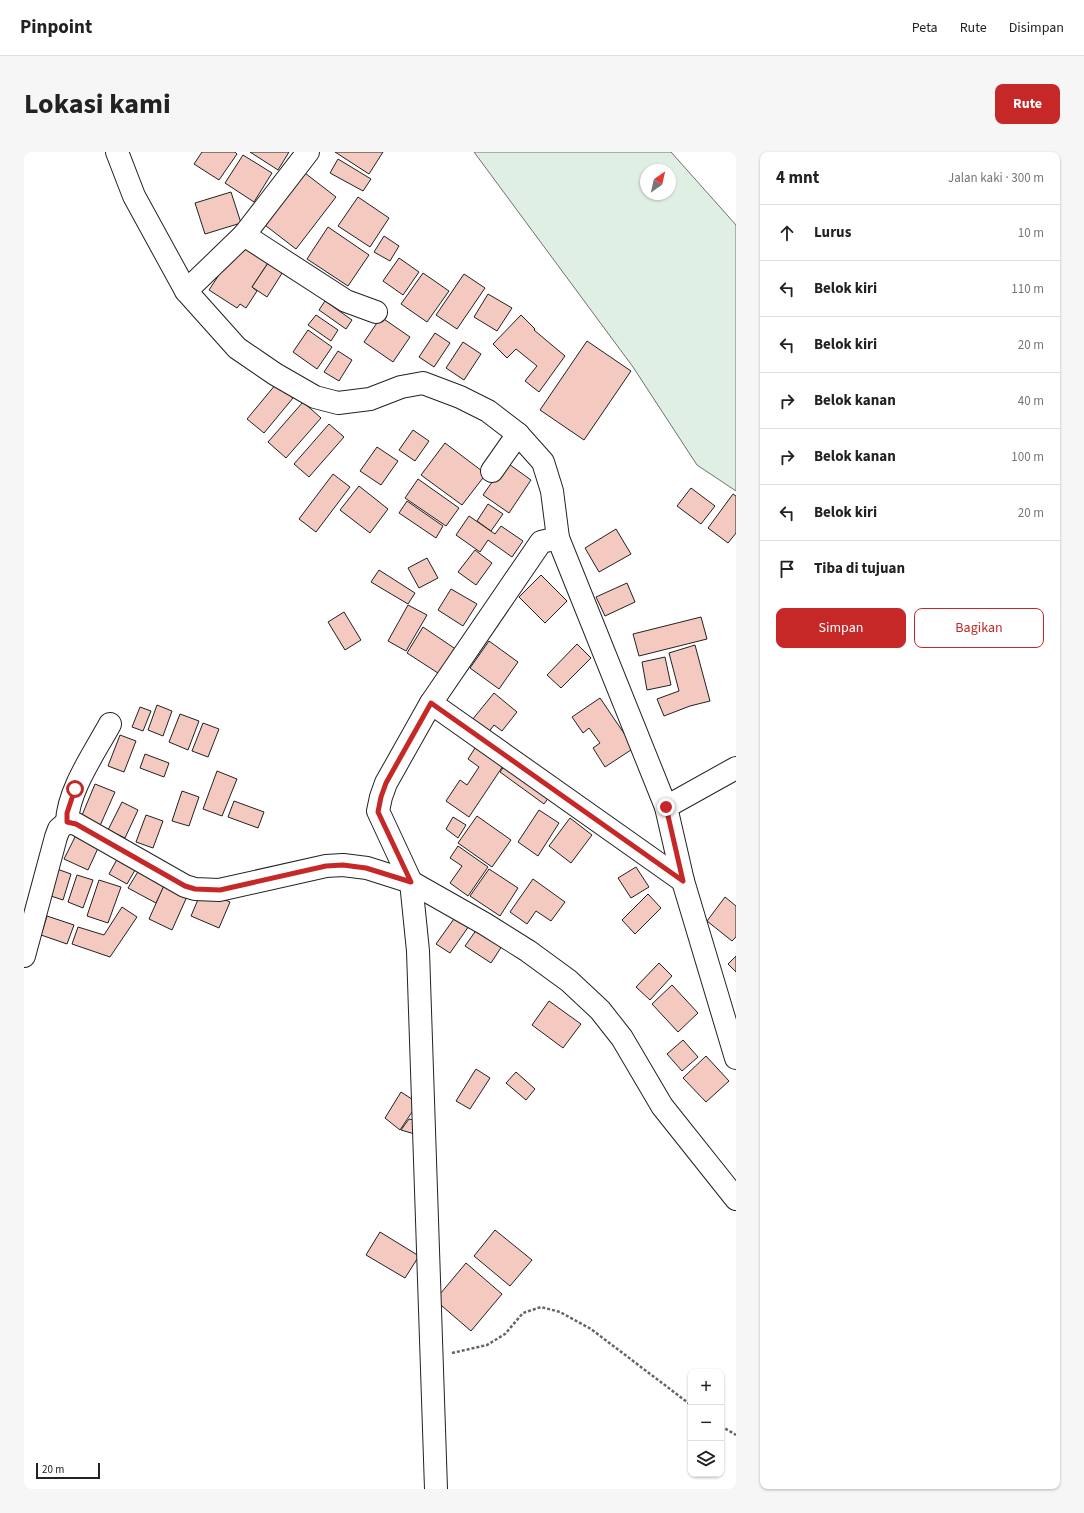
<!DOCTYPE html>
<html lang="id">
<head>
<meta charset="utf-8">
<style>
	body { margin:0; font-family:"Source Sans 3",sans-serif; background:#f6f6f6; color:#222 }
	.controls { position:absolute; right:12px; bottom:12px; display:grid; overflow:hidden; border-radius:8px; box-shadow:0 1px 3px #0004 }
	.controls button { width:36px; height:36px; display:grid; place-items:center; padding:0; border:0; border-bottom:1px solid #e0e0e0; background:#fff; color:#222; font:20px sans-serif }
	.compass { position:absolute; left:616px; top:12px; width:36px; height:36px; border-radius:50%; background:#fff; box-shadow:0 1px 3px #0004; rotate:34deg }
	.scale { position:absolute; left:12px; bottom:10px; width:64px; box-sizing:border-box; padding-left:4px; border:2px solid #222; border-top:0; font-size:11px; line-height:14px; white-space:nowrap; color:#222; -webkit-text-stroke:3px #fff; paint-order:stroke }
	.stop { position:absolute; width:12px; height:12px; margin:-9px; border:3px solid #c62828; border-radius:50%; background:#fff }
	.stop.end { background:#c62828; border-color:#fff; box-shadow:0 1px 4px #0008 }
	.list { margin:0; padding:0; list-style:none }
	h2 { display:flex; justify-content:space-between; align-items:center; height:52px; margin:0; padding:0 16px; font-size:17px }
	h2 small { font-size:13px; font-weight:400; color:#767676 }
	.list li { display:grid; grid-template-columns:26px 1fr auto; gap:12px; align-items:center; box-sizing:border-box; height:56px; padding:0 16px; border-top:1px solid #e0e0e0 }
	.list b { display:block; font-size:15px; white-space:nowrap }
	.list em { font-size:13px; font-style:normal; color:#767676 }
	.actions { display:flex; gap:8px; padding:12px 16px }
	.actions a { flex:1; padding:9px 0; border:1px solid #c62828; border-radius:8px; text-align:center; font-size:14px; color:#c62828 }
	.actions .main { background:#c62828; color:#fff }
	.icon { flex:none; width:22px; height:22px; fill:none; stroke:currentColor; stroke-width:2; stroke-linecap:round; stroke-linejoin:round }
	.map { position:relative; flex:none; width:712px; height:1337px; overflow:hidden; border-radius:8px }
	header { display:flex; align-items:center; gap:24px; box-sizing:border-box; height:56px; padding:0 20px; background:#fff; border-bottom:1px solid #e0e0e0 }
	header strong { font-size:19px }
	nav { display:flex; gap:22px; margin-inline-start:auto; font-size:14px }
	.intro { display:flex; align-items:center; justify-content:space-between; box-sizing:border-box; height:96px; padding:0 24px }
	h1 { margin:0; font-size:28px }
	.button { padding:10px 18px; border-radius:8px; background:#c62828; color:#fff; font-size:14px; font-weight:700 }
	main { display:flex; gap:24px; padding:0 24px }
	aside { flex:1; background:#fff; border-radius:8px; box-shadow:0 1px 3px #0004 }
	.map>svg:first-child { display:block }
</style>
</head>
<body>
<header>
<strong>Pinpoint</strong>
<nav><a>Peta</a><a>Rute</a><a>Disimpan</a></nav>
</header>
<div class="intro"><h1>Lokasi kami</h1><a class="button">Rute</a></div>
<main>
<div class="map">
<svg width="712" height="1337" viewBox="0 0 712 1337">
	<rect width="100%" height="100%" fill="#fff"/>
	<path fill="#e0efe3" stroke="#6f6f6f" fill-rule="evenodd" d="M450,0H647L712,73V339L673,313L609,215ZM622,18H646V42H622Z"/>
	<g fill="#f3c9c0" stroke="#222">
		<polygon points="178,0 211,0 213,2 195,28 170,12"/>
		<polygon points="226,0 265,0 254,18"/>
		<polygon points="311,0 359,0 345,22"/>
		<polygon points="219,3 248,21 230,50 201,31"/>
		<polygon points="314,7 347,27 339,39 306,21"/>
		<polygon points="277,18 312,45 272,97 237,70"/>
		<polygon points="207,40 217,71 181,82 171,51"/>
		<polygon points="334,45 365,66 346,95 314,74"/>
		<polygon points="304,75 345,103 324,134 283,107"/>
		<polygon points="360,84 375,94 366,109 350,100"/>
		<polygon points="217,89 246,108 228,135 233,139 222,156 216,152 213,156 185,138"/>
		<polygon points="375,106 395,120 379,143 359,129"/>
		<polygon points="246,108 260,118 243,145 228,135"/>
		<polygon points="399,121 425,139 403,170 377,152"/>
		<polygon points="440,122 461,136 433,177 412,163"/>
		<polygon points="464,142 488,156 473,179 450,165"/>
		<polygon points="301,149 328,168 322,177 295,158"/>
		<polygon points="292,163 314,178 307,189 284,173"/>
		<polygon points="497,163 511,177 510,178 541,204 515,240 501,229 513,214 492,197 483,206 469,192"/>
		<polygon points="357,165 386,185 369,210 340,190"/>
		<polygon points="284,178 308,195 293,217 269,200"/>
		<polygon points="411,181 426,191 410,215 395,205"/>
		<polygon points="563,189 607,219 560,288 516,258"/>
		<polygon points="439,190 457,202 440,228 422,216"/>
		<polygon points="314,199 328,208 315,229 300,220"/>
		<polygon points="252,232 269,246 240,281 223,267"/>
		<polygon points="279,250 297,266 262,306 244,290"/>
		<polygon points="305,272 320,285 285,325 270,312"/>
		<polygon points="389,278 405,289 391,309 375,298"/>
		<polygon points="421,291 462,322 438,353 397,323"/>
		<polygon points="353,295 374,309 357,333 336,319"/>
		<polygon points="482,310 507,328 485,361 459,343"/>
		<polygon points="309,322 326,335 292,380 275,367"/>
		<polygon points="394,327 435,356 422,374 381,346"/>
		<polygon points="335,334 364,357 346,381 316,358"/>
		<polygon points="667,336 691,354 677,372 653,354"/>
		<polygon points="709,342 712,344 712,381 704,391 684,376"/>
		<polygon points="383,349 419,374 412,386 375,361"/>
		<polygon points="464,352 479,362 467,379 453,369"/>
		<polygon points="445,364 471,382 477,374 499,389 488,405 464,388 456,400 432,383"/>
		<polygon points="592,377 607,402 575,420 561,396"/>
		<polygon points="451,398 468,411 452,433 434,420"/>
		<polygon points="403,406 414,426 395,436 384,416"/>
		<polygon points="355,418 391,441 384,452 347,430"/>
		<polygon points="517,423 543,449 521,471 495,445"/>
		<polygon points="603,431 611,450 581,464 572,445"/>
		<polygon points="427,437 453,452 439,474 414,458"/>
		<polygon points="384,453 403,463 382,499 364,489"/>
		<polygon points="320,460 337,488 321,498 304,470"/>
		<polygon points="677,465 683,487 615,504 609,482"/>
		<polygon points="399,475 433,498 417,523 383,501"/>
		<polygon points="465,489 494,510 475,537 446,516"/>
		<polygon points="553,492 567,506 537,536 523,523"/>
		<polygon points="671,493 686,549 666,554 640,564 633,547 655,539 645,501"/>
		<polygon points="641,505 647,533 623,538 618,510"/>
		<polygon points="470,541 493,560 478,579 470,573 464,581 448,568"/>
		<polygon points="576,546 610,596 581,615 569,596 576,591 565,576 559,581 548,565"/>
		<polygon points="133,553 148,559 139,584 124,578"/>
		<polygon points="116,555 127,559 119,579 108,575"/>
		<polygon points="156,562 175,569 164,598 145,590"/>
		<polygon points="179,571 195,577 184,605 168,599"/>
		<polygon points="96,583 112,589 100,620 84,614"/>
		<polygon points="453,593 481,611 445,665 422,649 436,628 443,633 455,615 444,607"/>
		<polygon points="121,602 145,611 140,625 116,616"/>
		<polygon points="484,609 528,641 520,652 476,620"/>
		<polygon points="193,619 213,627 198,664 179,657"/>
		<polygon points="71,632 91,640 75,676 56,668"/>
		<polygon points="158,639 175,645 165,674 148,669"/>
		<polygon points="210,649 240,660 234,676 204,665"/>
		<polygon points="98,650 114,658 101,686 84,678"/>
		<polygon points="515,658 535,671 514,704 494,690"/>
		<polygon points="122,663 139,669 129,696 112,690"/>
		<polygon points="453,664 487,688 468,715 434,691"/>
		<polygon points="429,665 442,673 434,686 422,677"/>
		<polygon points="546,666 568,683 547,711 525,694"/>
		<polygon points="52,683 75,694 64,718 40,707"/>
		<polygon points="434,694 464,715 444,744 426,731 438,714 426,706"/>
		<polygon points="97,700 115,711 103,732 85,722"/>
		<polygon points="118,713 141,733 132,751 104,736"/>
		<polygon points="612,715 625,735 607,746 594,726"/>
		<polygon points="33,717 47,722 39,748 24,743"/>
		<polygon points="465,717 494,736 476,764 446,744"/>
		<polygon points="53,723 69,728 59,756 44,750"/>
		<polygon points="509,727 541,750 527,769 512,759 503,772 486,760"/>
		<polygon points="75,728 97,735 84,771 63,764"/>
		<polygon points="142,729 165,740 148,778 125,767"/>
		<polygon points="178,738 206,750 195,776 167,764"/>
		<polygon points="624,742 637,756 611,782 598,768"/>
		<polygon points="701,745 712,754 712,785 708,789 683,769"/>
		<polygon points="98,755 113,765 86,805 48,792 54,775 80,783"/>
		<polygon points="23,764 50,773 43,792 17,783"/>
		<polygon points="432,764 445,774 426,801 412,792"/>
		<polygon points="453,777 478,794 467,811 441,794"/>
		<polygon points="712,804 712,820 704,812"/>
		<polygon points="635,811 648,824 626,848 612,835"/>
		<polygon points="648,833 674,861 654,880 628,852"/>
		<polygon points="525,849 557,872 539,896 508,873"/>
		<polygon points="659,888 674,905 658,919 643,902"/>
		<polygon points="682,904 705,929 682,950 659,926"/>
		<polygon points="452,917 466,926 446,957 432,949"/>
		<polygon points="492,920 511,937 502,948 482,931"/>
		<polygon points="377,940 394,951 376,978 361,966"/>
		<polygon points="385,967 396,969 394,983 377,978"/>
		<polygon points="471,1078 508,1108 486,1134 450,1104"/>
		<polygon points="356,1080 395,1104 381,1126 342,1103"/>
		<polygon points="442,1111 478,1142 447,1179 411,1148"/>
	</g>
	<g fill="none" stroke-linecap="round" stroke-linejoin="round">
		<g stroke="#222" stroke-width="24">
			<g id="minor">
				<polyline points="93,0 110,44 162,139 213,196 251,222 291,245 314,251 346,247 377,235 399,231 436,245 464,259 494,282 519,310 528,339 534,386 642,655 659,729 712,906"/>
				<polyline points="220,83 322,149 352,160"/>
				<polyline points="162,139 220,83 284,0"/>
				<polyline points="468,319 494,282"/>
				<polyline points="407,551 659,729"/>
				<polyline points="642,655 712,616"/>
				<path d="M43,670C44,638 71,600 86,572"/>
				<polyline points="0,804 32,685 35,677 43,670 52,672 161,734 171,737 195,738 302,714 319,713 343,716 387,730 461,772 504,799 545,829 576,858 598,886 638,954 712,1047"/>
				<polyline points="412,1337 394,799 387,730 354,659 357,645 362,631 407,551 517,390 534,386"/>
			</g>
		</g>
		<g stroke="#646464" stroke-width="2.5" stroke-dasharray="3 2" stroke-linecap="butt">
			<polyline points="428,1201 463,1193 481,1182 499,1161 517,1155 536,1160 567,1177 667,1253"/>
			<polyline points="697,1274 712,1283"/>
		</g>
		<use href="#minor" stroke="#fff" stroke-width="22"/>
	</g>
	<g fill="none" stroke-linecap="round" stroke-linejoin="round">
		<polyline stroke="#c62828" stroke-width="5" points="51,637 43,661 43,670 52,672 161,734 171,737 196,738 302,714 319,713 342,716 387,730 354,660 357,645 362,631 407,551 659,729 642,655"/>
	</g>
</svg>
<div class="controls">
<button>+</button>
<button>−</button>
<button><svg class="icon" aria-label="layers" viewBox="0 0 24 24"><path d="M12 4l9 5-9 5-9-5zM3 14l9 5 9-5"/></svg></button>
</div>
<svg class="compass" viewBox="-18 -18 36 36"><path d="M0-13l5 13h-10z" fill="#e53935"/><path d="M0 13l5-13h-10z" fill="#767676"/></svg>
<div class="scale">20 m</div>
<div class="stop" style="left:51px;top:637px"></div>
<div class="stop end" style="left:642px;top:655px"></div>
</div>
<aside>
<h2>4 mnt<small>Jalan kaki · 300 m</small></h2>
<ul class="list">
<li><svg class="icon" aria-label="ahead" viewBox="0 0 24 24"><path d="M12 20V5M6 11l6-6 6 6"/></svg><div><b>Lurus</b></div><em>10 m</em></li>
<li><svg class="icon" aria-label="left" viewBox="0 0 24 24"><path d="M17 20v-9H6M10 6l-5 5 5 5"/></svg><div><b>Belok kiri</b></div><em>110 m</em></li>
<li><svg class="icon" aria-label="left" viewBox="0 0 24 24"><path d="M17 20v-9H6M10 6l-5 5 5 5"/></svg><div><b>Belok kiri</b></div><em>20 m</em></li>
<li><svg class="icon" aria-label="right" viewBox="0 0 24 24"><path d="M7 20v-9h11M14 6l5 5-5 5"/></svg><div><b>Belok kanan</b></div><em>40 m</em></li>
<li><svg class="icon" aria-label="right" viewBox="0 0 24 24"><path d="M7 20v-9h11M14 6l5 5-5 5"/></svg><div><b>Belok kanan</b></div><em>100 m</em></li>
<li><svg class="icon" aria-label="left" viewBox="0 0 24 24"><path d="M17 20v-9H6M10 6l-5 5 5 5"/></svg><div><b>Belok kiri</b></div><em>20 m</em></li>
<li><svg class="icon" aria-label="arrive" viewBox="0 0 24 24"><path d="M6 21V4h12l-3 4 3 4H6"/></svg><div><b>Tiba di tujuan</b></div></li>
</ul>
<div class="actions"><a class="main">Simpan</a><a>Bagikan</a></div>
</aside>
</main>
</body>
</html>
